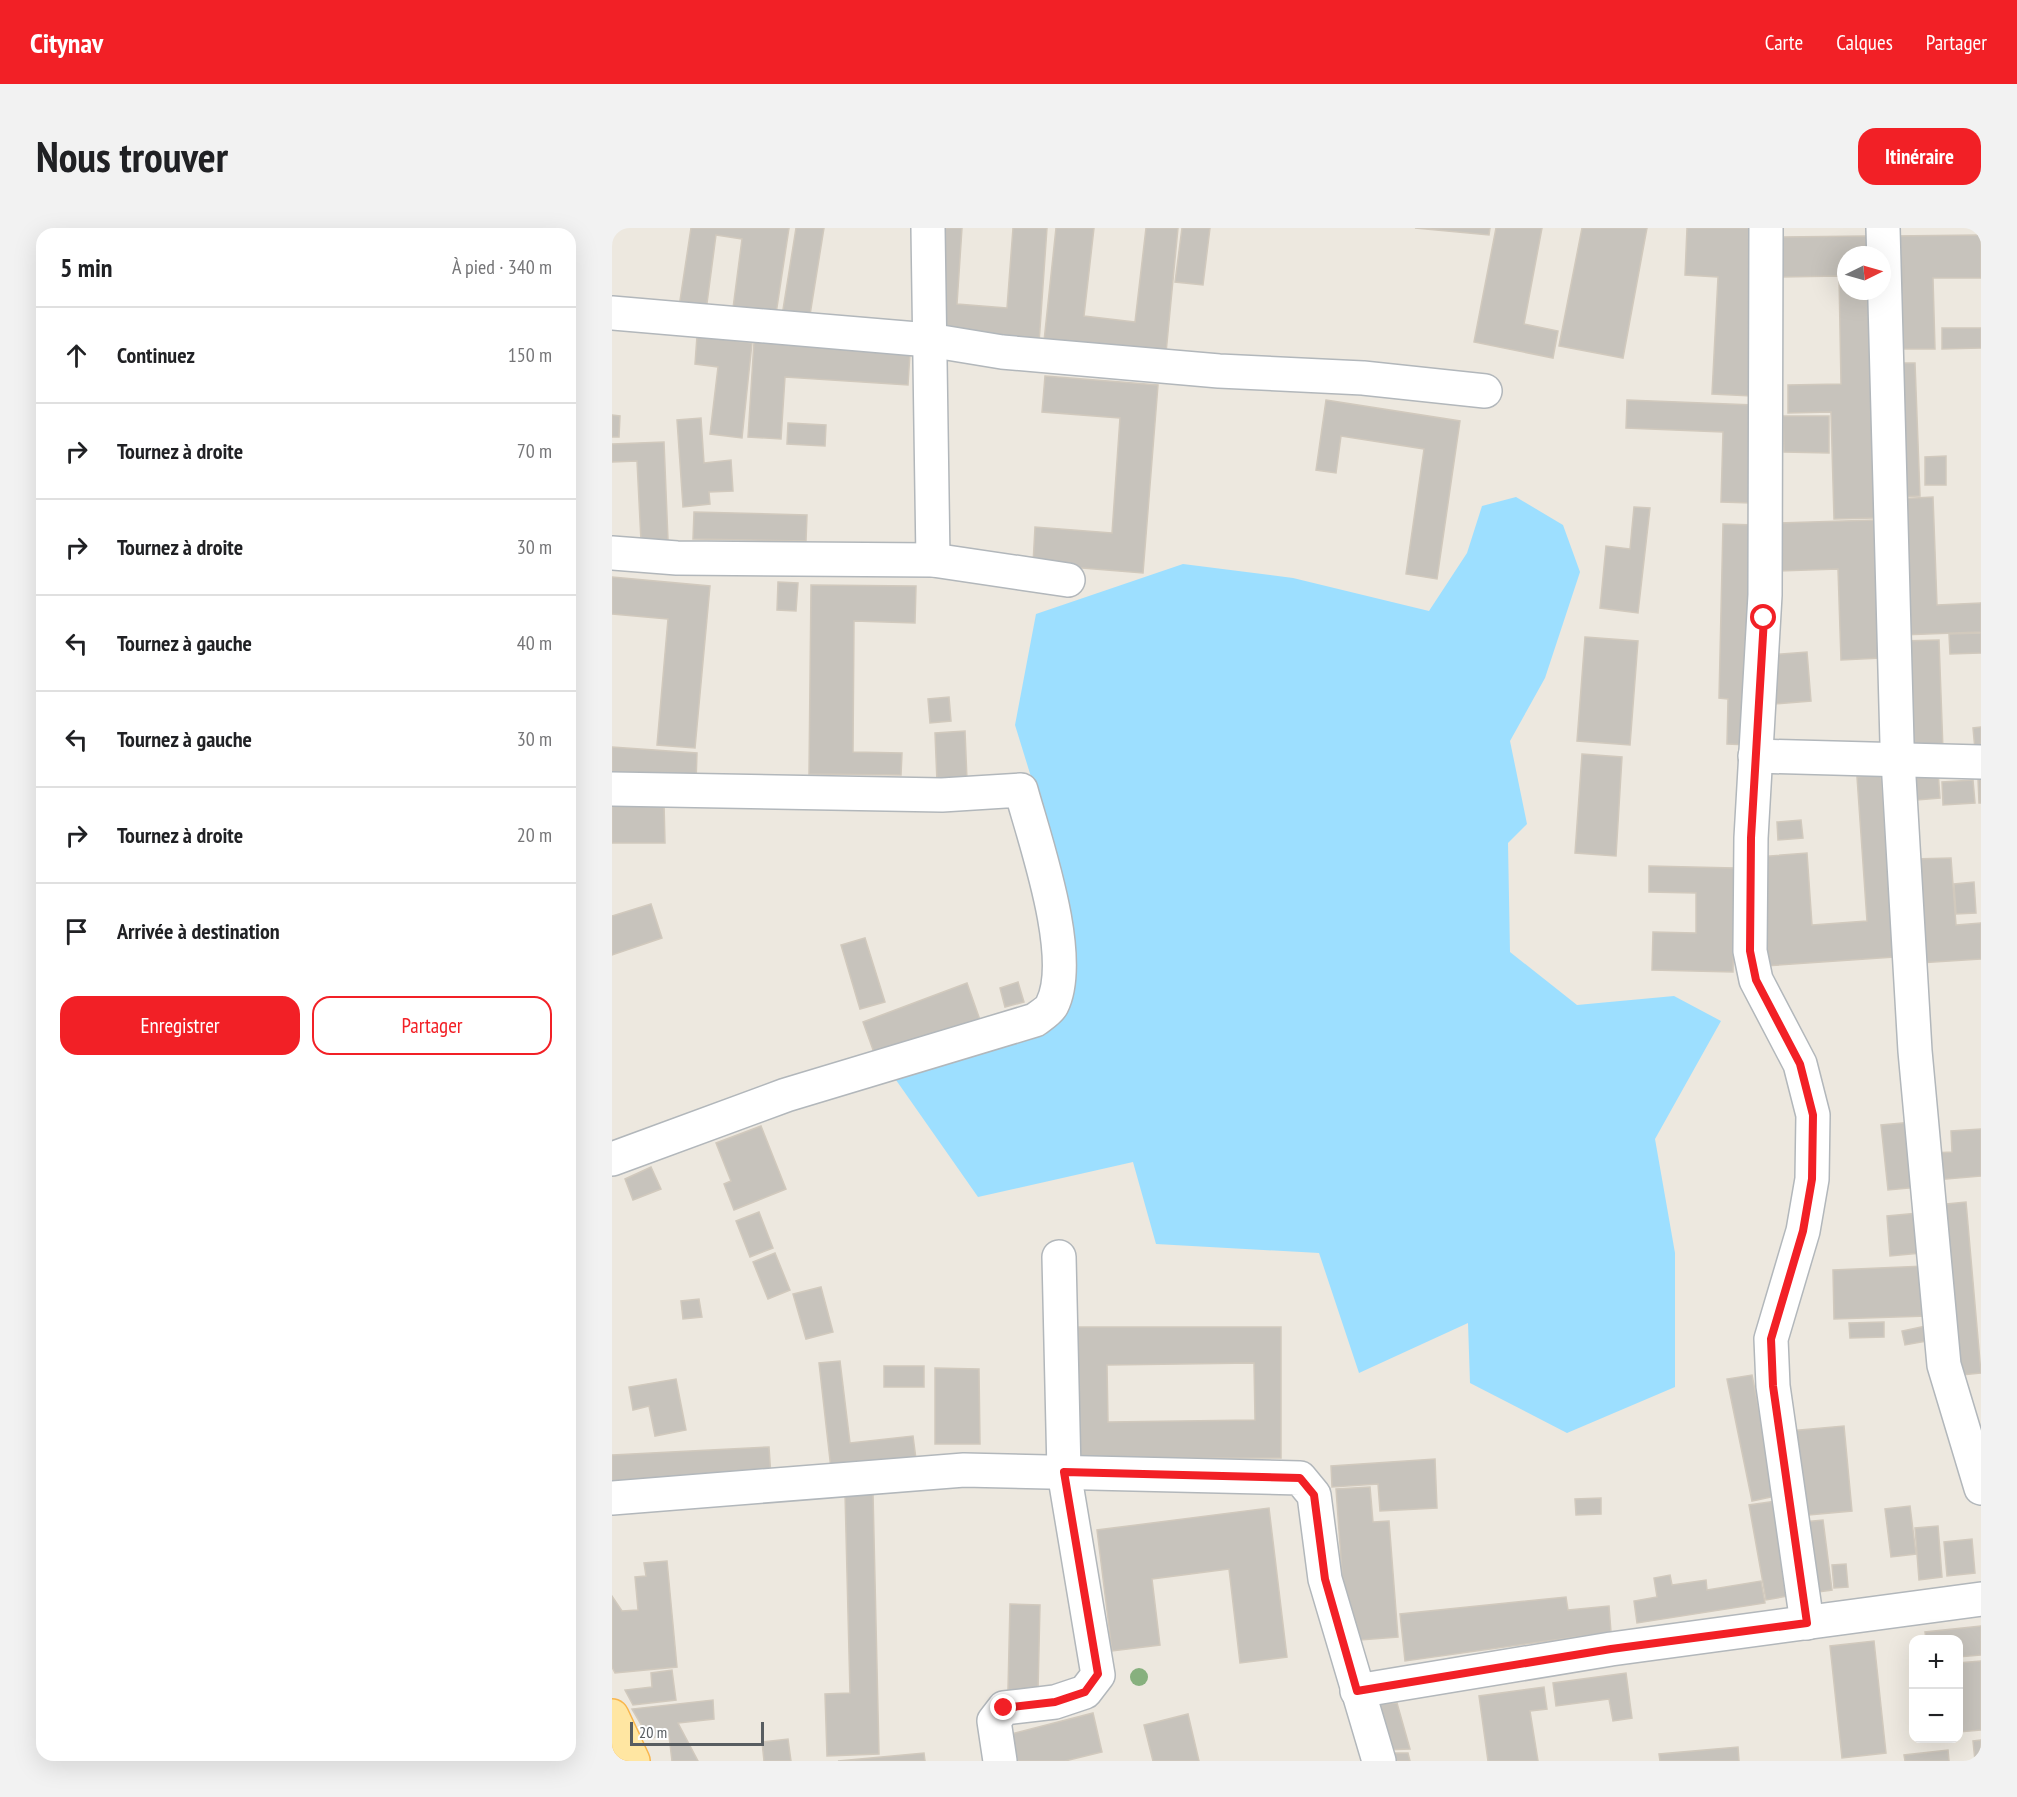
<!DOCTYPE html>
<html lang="fr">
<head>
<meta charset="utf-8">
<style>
	body { margin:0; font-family:"PT Sans Narrow",sans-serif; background:#f2f2f2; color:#202124 }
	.controls { position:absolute; right:18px; bottom:18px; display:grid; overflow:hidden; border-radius:12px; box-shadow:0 6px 24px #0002 }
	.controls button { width:54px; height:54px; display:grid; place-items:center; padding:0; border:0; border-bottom:2px solid #e0e0e0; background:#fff; color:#202124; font:30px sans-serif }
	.compass { position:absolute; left:1225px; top:18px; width:54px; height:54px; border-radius:50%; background:#fff; box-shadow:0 6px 24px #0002; rotate:85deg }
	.scale { position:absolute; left:18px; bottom:15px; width:134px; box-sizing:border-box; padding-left:6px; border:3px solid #585d61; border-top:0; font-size:16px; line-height:21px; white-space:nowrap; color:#585d61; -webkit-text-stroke:4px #fff; paint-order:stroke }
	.stop { position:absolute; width:18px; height:18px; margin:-14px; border:4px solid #f22026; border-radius:50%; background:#fff }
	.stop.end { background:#f22026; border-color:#fff; box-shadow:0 2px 6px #0008 }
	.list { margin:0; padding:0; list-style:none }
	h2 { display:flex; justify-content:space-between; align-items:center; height:78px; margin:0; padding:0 24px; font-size:26px }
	h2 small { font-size:20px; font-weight:400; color:#757577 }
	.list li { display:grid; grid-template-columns:39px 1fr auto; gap:18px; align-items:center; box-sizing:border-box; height:96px; padding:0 24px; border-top:2px solid #e0e0e0 }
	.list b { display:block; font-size:22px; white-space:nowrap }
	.list em { font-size:20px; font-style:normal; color:#757577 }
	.actions { display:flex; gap:12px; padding:18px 24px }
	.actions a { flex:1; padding:14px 0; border:2px solid #f22026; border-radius:18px; text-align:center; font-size:21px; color:#f22026 }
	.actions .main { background:#f22026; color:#fff }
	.icon { flex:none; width:33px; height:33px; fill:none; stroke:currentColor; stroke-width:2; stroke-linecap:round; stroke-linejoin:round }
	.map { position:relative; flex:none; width:1369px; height:1533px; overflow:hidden; border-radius:18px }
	header { display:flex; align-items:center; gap:36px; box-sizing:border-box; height:84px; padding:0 30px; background:#f22026; color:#fff }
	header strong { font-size:28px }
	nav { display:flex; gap:33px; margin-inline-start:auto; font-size:21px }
	.intro { display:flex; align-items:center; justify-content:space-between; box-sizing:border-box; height:144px; padding:0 36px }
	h1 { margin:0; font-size:42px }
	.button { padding:15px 27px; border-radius:18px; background:#f22026; color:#fff; font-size:21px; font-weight:700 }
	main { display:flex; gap:36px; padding:0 36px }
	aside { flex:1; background:#fff; border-radius:18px; box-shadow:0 6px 24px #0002 }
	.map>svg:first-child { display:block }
</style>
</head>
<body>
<header>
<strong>Citynav</strong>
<nav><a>Carte</a><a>Calques</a><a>Partager</a></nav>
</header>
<div class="intro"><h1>Nous trouver</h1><a class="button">Itinéraire</a></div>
<main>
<aside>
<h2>5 min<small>À pied · 340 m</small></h2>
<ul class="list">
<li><svg class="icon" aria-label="ahead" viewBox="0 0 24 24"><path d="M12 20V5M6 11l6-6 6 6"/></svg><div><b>Continuez</b></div><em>150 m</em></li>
<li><svg class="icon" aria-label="right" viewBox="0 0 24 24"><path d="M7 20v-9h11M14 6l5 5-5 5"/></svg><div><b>Tournez à droite</b></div><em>70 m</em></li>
<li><svg class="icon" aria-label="right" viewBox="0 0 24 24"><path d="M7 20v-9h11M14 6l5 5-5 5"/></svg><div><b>Tournez à droite</b></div><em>30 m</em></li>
<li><svg class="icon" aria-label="left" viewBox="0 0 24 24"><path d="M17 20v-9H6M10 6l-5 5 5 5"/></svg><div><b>Tournez à gauche</b></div><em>40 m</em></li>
<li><svg class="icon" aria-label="left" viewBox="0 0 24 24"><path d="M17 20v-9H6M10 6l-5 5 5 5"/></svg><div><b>Tournez à gauche</b></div><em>30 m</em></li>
<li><svg class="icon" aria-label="right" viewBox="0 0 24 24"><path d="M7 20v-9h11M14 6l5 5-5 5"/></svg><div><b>Tournez à droite</b></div><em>20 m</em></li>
<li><svg class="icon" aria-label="arrive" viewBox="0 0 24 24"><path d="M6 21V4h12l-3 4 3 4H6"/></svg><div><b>Arrivée à destination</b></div></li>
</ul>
<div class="actions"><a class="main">Enregistrer</a><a>Partager</a></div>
</aside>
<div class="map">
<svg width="1369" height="1533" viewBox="0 0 1369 1533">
	<rect width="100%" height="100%" fill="#ede8df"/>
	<polygon fill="#9ddfff" points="904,269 951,297 968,344 933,450 898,513 915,596 896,615 898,724 965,777 1062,768 1109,793 1043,911 1063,1025 1063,1159 955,1205 858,1155 856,1095 747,1145 707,1025 544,1016 521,934 366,969 284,852 420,808 455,784 464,720 428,578 403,497 424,386 571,336 681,350 817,383 855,325 870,278"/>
	<g fill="#c7c3bc" stroke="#d1c9bd" stroke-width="1.5" fill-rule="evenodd">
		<polygon points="79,0 177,0 164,86 121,80 130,11 104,7 94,83 67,79"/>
		<polygon points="184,0 212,0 197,93 170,88"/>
		<polygon points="326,0 350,0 345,76 395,80 401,0 435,0 427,115 318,106"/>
		<polygon points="444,0 482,0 472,88 523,94 534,0 566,0 554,125 432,113"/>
		<polygon points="570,0 598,0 591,57 563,54"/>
		<polygon points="803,0 878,0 877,7"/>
		<polygon points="884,0 930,0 912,96 946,103 941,130 862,114"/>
		<polygon points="970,0 1035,0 1011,130 947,118"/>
		<polygon points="1075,0 1148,0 1140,168 1100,166 1106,49 1073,47"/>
		<polygon points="1369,7 1369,50 1321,50 1323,121 1281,121 1279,8"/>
		<polygon points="1256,8 1256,27 1234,27 1234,63 1257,63 1263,290 1222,291 1219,184 1176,185 1176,157 1229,156 1227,48 1170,49 1169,9"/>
		<polygon points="1330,100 1369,100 1369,120 1330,121"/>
		<polygon points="85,108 140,115 130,210 98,206 106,139 83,136"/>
		<polygon points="142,114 298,125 296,157 173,149 169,211 136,209"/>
		<polygon points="1278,135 1303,135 1308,268 1282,269"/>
		<polygon points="433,148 546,157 531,345 421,336 423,299 500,305 508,190 430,184"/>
		<polygon points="714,172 848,193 825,351 794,346 812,221 729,208 724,245 704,242"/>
		<polygon points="1015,172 1142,177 1139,275 1109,274 1111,204 1014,200"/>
		<polygon points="0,187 8,188 7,209 0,209"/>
		<polygon points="1171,188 1217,188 1217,225 1172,224"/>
		<polygon points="89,190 92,235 119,232 121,263 97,264 98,276 71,279 65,192"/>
		<polygon points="176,195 214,197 213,218 175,216"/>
		<polygon points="52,214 56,312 29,313 25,233 0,234 0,216"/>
		<polygon points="1334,228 1334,257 1313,257 1313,229"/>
		<polygon points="1321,269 1325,377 1369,375 1369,404 1289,407 1283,271"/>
		<polygon points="1022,279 1038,280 1026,385 988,380 994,318 1018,321"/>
		<polygon points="82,284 195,287 194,313 81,311"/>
		<polygon points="1264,292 1269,430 1229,432 1226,341 1167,343 1166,295"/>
		<polygon points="1111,296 1143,297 1138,517 1115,516 1116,471 1107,470"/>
		<polygon points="0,349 98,358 83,520 45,517 56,391 0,386"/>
		<polygon points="166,354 186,355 184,383 165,382"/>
		<polygon points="199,357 304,358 303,395 242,393 241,524 290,525 289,547 197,546"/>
		<polygon points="1369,405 1369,425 1338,426 1337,406"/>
		<polygon points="973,409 1026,413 1018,517 965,513"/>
		<polygon points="1327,412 1331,522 1292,523 1288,413"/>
		<polygon points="1195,424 1199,473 1162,476 1158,427"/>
		<polygon points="337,469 339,493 318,495 316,471"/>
		<polygon points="1369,499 1369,521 1363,522 1361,500"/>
		<polygon points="353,503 355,552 325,554 323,505"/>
		<polygon points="0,519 85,525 84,554 0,549"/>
		<polygon points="970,526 1010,529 1004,628 963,625"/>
		<polygon points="1326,543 1328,570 1305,572 1303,545"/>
		<polygon points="1269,546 1282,729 1153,738 1145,629 1195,625 1200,697 1255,693 1245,549"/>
		<polygon points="1366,550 1369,550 1369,575 1367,575"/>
		<polygon points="1361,552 1363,575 1331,577 1330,554"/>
		<polygon points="0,575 52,575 53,615 0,615"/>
		<polygon points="1189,592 1191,610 1166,612 1165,594"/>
		<polygon points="1339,630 1344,697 1369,695 1369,731 1307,735 1301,631"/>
		<polygon points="1037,638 1123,640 1121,744 1040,742 1041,704 1084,705 1084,665 1037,664"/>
		<polygon points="1362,654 1364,685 1344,686 1342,656"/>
		<polygon points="39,676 50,710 0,727 0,688"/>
		<polygon points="253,710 273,774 248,781 229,717"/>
		<polygon points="406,754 412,774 393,779 388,760"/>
		<polygon points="355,755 368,792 264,830 251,794"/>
		<polygon points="1301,894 1307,959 1276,962 1269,897"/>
		<polygon points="149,898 174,961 122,982 112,956 119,953 104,915"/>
		<polygon points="1369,901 1369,948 1323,952 1321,925 1340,924 1339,903"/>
		<polygon points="39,939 49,961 21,972 13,951"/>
		<polygon points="1354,974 1369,1145 1340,1148 1324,977"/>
		<polygon points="147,984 161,1020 138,1029 124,993"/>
		<polygon points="1306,985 1309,1025 1278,1028 1275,988"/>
		<polygon points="163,1025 178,1062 156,1071 141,1034"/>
		<polygon points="1313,1038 1315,1088 1222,1091 1221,1042"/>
		<polygon points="209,1059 221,1104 194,1111 181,1066"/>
		<polygon points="87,1071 90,1089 71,1091 69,1073"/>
		<polygon points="1272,1094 1272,1109 1238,1110 1237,1095"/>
		<polygon points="1319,1097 1321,1112 1293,1117 1290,1103"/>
		<path d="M462,1099H669V1230H461ZM642,1135L643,1192L496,1194L495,1137Z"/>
		<polygon points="228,1133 238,1215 301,1208 304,1231 219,1241 207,1135"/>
		<rect x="272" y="1138" width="40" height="21"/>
		<polygon points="323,1140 367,1141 368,1216 323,1216"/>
		<polygon points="1140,1147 1164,1268 1140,1273 1115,1151"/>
		<polygon points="64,1151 74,1202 43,1208 37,1178 21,1182 17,1159"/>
		<polygon points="1232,1198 1240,1283 1186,1288 1177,1203"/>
		<polygon points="157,1219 159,1249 0,1257 0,1227"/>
		<polygon points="823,1231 825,1280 768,1283 766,1256 720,1259 719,1238"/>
		<polygon points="758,1259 761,1294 777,1293 786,1409 735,1413 724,1261"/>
		<polygon points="233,1265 261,1265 267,1526 215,1528 213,1466 238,1465"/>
		<polygon points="989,1270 989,1286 964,1287 963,1271"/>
		<polygon points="1164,1273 1181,1367 1154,1372 1137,1277"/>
		<polygon points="1298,1278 1304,1326 1279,1329 1273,1281"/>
		<polygon points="657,1280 675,1429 628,1435 617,1341 540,1351 548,1417 500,1423 485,1302"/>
		<polygon points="1211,1292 1220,1362 1199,1365 1191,1294"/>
		<polygon points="1326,1298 1330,1349 1307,1352 1303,1300"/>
		<polygon points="1360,1311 1363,1345 1335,1348 1332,1314"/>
		<polygon points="55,1333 65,1439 3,1445 0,1439 0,1368 10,1383 26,1382 23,1349 34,1348 32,1335"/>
		<polygon points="1234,1336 1236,1359 1222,1360 1220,1337"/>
		<polygon points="1058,1347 1060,1357 1094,1352 1095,1362 1149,1353 1153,1375 1025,1395 1022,1373 1045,1369 1042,1350"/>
		<polygon points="954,1369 956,1382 997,1378 999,1404 793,1433 788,1386"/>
		<polygon points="398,1376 428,1377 426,1463 396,1462"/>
		<polygon points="1369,1398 1369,1427 1346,1429 1346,1412 1314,1412 1313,1404"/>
		<polygon points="1262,1413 1274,1525 1230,1530 1218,1418"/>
		<polygon points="1369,1433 1369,1502 1347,1504 1346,1435"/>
		<polygon points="60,1442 64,1472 21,1477 13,1462 40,1459 39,1445"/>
		<polygon points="1014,1445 1020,1490 1001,1493 997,1471 944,1478 941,1455"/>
		<polygon points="932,1459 935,1481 918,1483 926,1533 876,1533 867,1468"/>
		<polygon points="101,1472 102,1491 66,1495 86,1533 60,1533 57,1508 37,1510 20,1481"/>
		<polygon points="785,1475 798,1521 770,1522 757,1477"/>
		<polygon points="481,1485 490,1524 453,1533 397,1533 391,1508"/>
		<polygon points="576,1486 587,1533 541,1533 532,1497"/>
		<polygon points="176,1511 179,1533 152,1533 150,1514"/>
		<polygon points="1369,1512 1369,1533 1363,1533 1361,1513"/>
		<polygon points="1126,1519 1127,1533 1048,1533 1047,1526"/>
		<polygon points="1336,1522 1337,1533 1293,1533 1292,1527"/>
		<polygon points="312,1525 313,1533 226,1533"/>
		<polygon points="770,1525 796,1525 798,1533 772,1533"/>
	</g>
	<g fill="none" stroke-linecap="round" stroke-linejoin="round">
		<g stroke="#b2b7bb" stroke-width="36">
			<g id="street">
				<polyline points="316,0 321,332"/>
				<polyline points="1154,0 1153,367 1139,610 1138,723 1144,752 1188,836 1201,887 1200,951 1191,1003 1159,1111 1161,1158 1195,1395"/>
				<polyline points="1271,0 1285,515 1303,823 1332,1137 1369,1260"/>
				<polyline points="0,85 317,112 390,124 607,143 751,150 873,163"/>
				<polyline points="0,325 65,330 321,332 456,352"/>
				<polyline points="1143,528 1369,534"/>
				<path d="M0,561L330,567L409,562C423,613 464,729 440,777C437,783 428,788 423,792L174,867L0,931"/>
				<polyline points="0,1270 352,1242 688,1250 702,1267 713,1351 767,1533"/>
				<polyline points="745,1463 999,1421 1369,1371"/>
				<polyline points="388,1533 382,1493 392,1480 443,1474 473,1464 486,1447 452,1244 447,1029"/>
			</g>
		</g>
		<g stroke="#f9b64c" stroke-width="36">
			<polyline id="primary" points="0,1488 21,1533"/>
		</g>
		<use href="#street" stroke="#fff" stroke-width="33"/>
		<use href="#primary" stroke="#ffe6a2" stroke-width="33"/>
	</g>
	<circle fill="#87b07e" cx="527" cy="1449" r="9"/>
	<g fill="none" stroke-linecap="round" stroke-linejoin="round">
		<polyline stroke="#f22026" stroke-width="8" points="392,1480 443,1474 473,1464 486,1446 452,1244 688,1250 702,1267 713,1351 745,1463 999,1421 1195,1395 1161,1158 1159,1111 1191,1003 1200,951 1201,887 1188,836 1144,752 1138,723 1139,610 1152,390"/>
	</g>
</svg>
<div class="controls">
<button>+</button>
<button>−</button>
</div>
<svg class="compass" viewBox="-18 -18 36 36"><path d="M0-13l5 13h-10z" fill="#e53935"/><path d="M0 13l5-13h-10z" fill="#757577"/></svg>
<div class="scale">20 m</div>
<div class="stop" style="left:1152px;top:390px"></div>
<div class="stop end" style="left:392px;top:1480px"></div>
</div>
</main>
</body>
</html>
